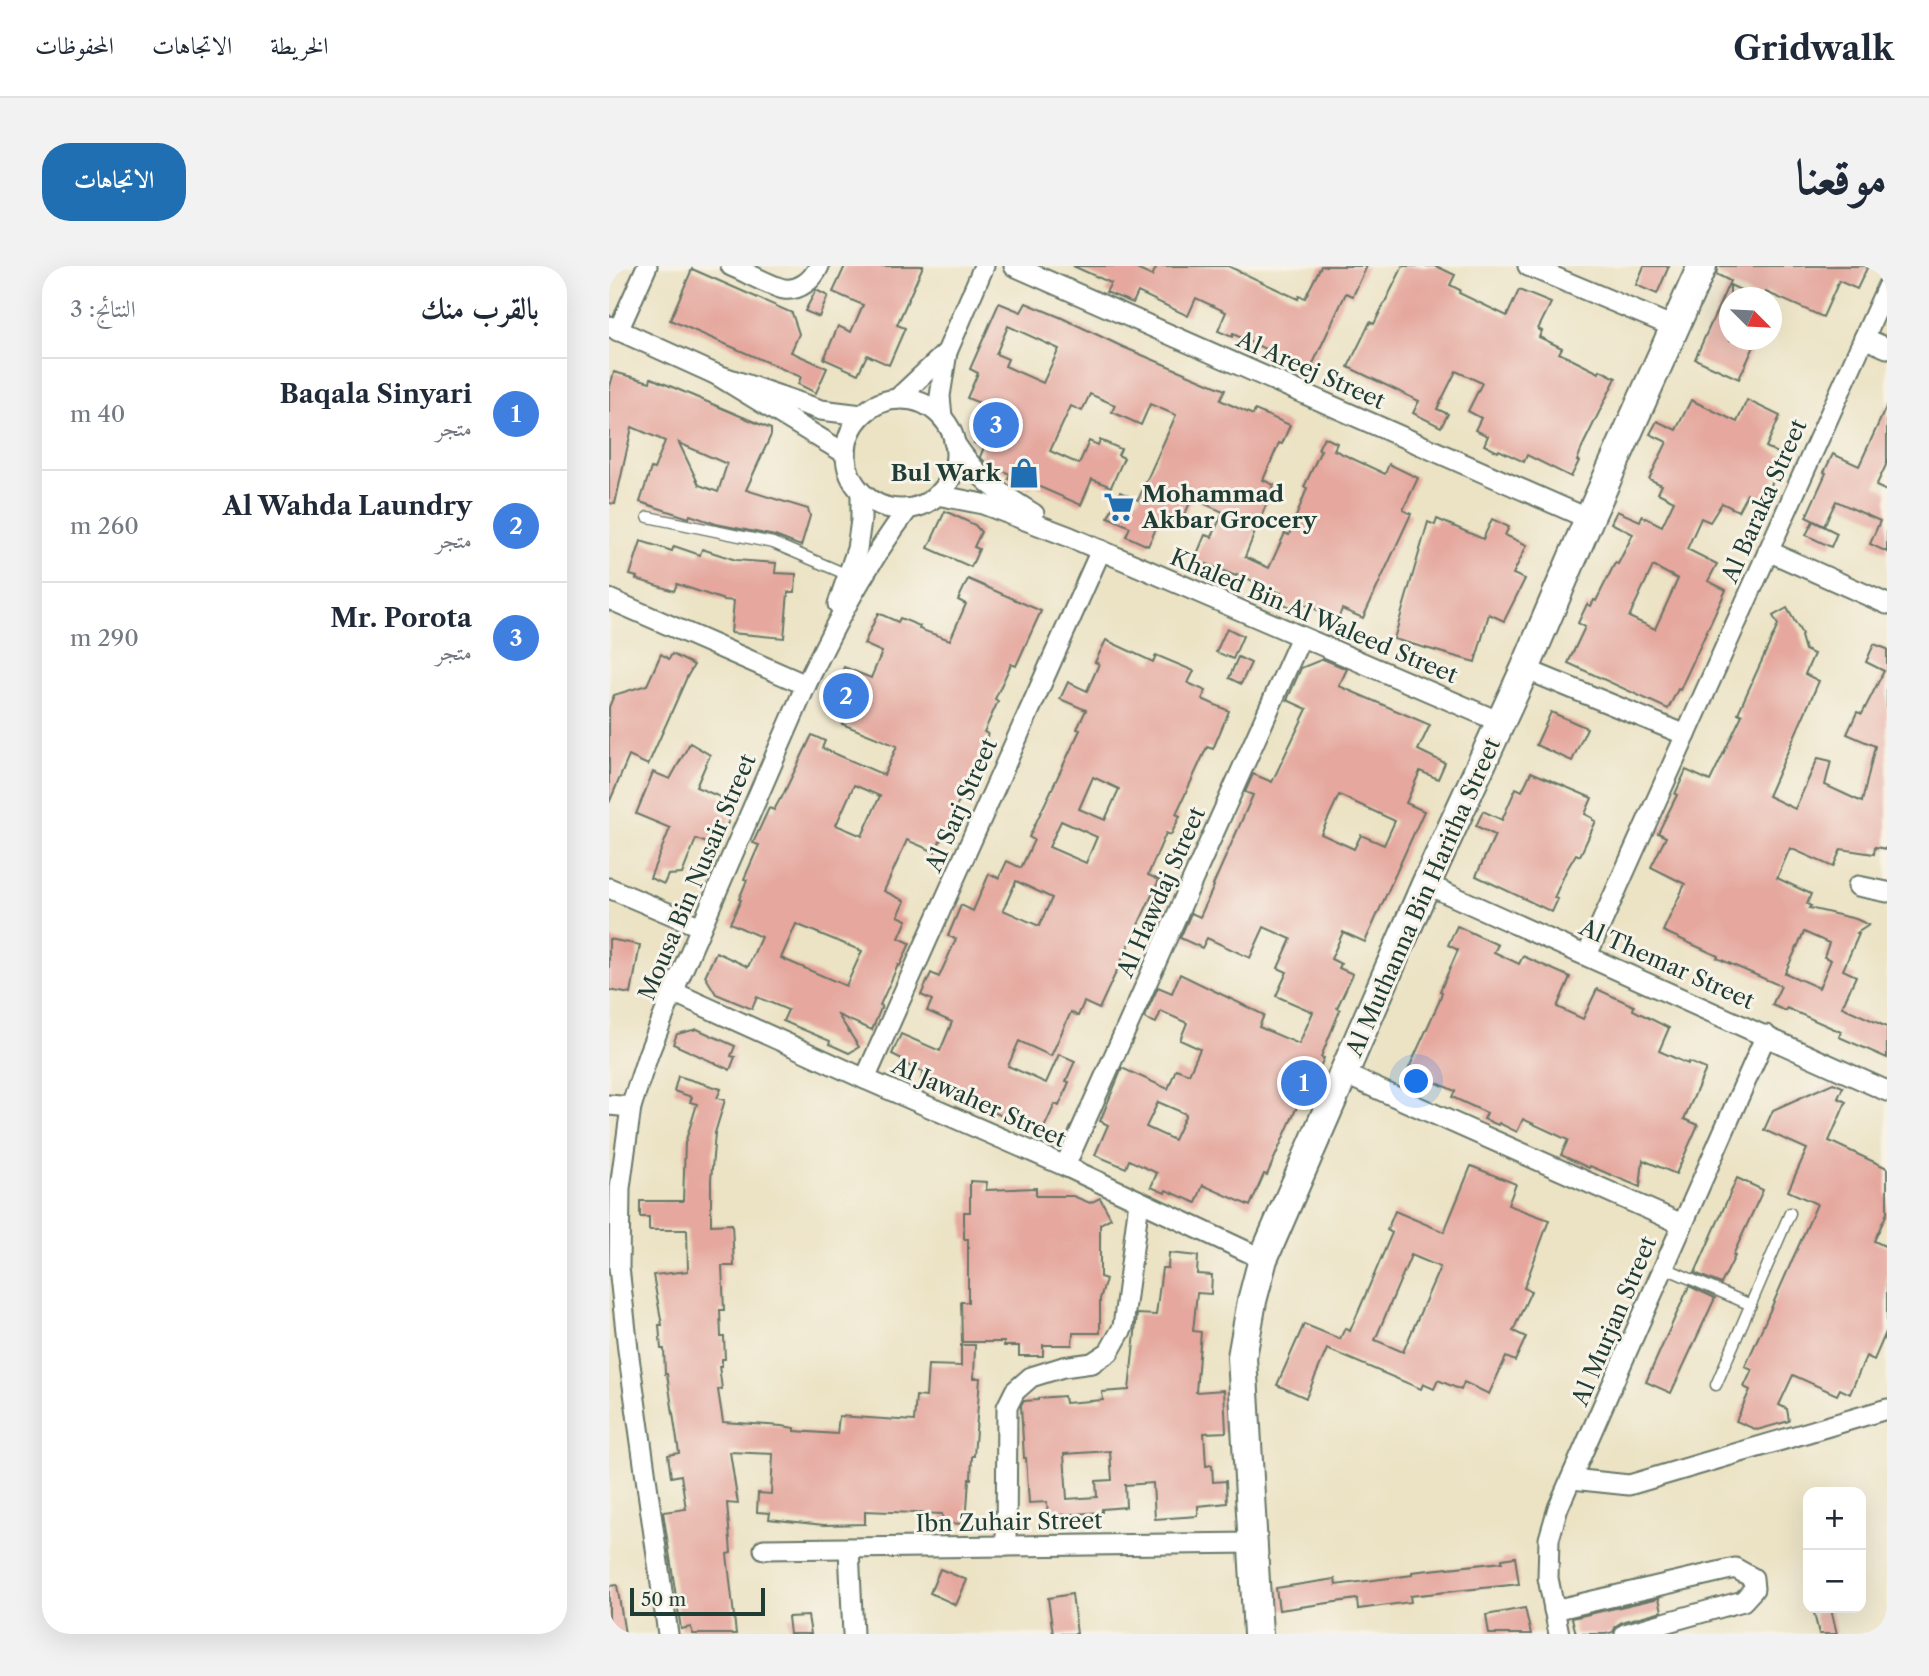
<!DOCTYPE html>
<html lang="ar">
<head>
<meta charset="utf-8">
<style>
	body { margin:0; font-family:"Libre Caslon Text",Amiri,serif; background:#f2f2f3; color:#1f2937; direction:rtl }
	.controls { position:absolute; right:21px; bottom:21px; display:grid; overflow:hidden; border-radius:14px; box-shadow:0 7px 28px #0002 }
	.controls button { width:63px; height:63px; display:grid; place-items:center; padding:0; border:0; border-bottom:2px solid #e0e1e3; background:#fff; color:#1f2937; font:35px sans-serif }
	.compass { position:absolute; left:1110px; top:21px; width:63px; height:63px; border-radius:50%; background:#fff; box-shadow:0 7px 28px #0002; rotate:114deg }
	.scale { position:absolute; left:21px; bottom:18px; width:135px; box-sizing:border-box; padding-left:7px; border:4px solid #1f3d34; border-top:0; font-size:19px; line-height:24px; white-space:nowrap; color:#1f3d34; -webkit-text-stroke:5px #f7f3e8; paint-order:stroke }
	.you { position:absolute; left:808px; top:816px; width:24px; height:24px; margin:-18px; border:5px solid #fff; border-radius:50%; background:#1a73e8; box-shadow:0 0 0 10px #1a73e833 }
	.badge { display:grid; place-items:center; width:46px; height:46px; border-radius:50%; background:#1f6fb2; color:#fff; font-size:23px; font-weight:700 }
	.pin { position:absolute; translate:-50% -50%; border:4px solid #fff; box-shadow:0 2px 7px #0006 }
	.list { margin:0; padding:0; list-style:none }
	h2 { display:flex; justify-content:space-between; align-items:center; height:91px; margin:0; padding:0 28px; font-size:30px }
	h2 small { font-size:23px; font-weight:400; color:#747a83 }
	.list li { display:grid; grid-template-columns:46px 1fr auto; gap:21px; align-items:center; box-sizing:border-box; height:112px; padding:0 28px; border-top:2px solid #e0e1e3 }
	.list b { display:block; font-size:26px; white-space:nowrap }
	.list p { margin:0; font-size:23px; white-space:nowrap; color:#747a83 }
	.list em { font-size:23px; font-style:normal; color:#747a83 }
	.map { position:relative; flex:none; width:1278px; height:1368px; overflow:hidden; direction:ltr; border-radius:28px }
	header { display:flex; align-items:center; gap:42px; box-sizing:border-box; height:98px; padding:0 35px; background:#fff; border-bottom:2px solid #e0e1e3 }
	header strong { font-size:33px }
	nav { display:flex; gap:38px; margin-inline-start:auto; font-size:24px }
	.intro { display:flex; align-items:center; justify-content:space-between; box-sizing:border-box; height:168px; padding:0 42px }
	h1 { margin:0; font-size:49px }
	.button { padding:18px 32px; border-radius:28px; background:#1f6fb2; color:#fff; font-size:24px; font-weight:700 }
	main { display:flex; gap:42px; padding:0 42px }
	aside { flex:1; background:#fff; border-radius:28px; box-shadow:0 7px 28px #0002 }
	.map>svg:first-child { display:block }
</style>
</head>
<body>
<header>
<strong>Gridwalk</strong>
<nav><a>الخريطة</a><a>الاتجاهات</a><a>المحفوظات</a></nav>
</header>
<div class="intro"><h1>موقعنا</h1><a class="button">الاتجاهات</a></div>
<main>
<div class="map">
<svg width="1278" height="1368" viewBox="0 0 1278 1368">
	<rect width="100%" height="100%" fill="#f7f3e8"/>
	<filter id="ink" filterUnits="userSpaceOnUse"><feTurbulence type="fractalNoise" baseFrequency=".0143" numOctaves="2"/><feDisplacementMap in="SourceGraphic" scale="14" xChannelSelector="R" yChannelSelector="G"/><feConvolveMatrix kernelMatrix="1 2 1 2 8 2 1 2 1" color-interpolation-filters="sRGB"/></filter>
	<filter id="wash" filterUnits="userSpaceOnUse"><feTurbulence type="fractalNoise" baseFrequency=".00686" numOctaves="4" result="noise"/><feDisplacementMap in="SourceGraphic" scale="28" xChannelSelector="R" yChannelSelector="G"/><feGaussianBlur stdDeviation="1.57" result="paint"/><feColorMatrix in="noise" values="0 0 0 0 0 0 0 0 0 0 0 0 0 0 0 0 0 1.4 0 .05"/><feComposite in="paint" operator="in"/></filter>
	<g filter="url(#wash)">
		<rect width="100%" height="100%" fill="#ece3c5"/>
		<g id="blocks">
			<g fill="#e5a79e" fill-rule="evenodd">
				<polygon points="236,0 314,0 288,59 296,62 280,99 258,89 249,108 215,93 229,60 242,66 254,39 224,26"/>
				<polygon points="464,0 521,0 543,10 548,0 619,0 689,33 690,30 696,32 712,0 758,0 744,30 737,27 701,104 624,68 623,71 609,65 617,46 587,32 579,50 529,26 524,37 497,26 502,17"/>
				<polygon points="794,0 827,0 846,9 841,19 851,24 850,27 898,50 910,24 942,37 929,63 933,65 930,71 953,82 950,87 990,107 991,104 1007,112 974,179 968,195 970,195 962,211 918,189 915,196 890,184 889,186 875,179 879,170 866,164 872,152 859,145 873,117 847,105 828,143 839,148 832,161 804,147 810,135 739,101 761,56 765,58"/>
				<polygon points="1035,0 1060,0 1048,28 1027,19"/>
				<polygon points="1109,0 1259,0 1248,23 1230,15 1214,51 1157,26 1155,32 1149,32 1121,19 1121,74 1148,74 1130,113 1086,93 1121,15 1107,8"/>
				<polygon points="83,3 183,47 190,68 182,86 218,102 207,127 189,118 192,111 61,54"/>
				<polygon points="207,24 219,30 210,51 196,45"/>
				<path d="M390,37L412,46L417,37L453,52L514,81L616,124L611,134L644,149L646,144L681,159L673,178L670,177L654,214L665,219L636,291L660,302L676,267L680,269L698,222L695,221L712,184L709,183L715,171L728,177L725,184L776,208L780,198L809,212L794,244L802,248L754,352L733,343L729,353L688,335L684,342L670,336L674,328L628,308L627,310L598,298L595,305L583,300L596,269L603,271L614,246L583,232L576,248L570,245L563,260L551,254L539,280L517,270L521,261L499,251L511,226L529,234L567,149L541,138L532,159L503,146L506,139L481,128L473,145L462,140L441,185L470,198L480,175L489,179L491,174L512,183L509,189L515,192L502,221L483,213L472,239L424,218L422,222L399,213L401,208L377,197L371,191L375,181L365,177L381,141L358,132L369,107L361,103ZM399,60L450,83L434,117L396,100L399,93L387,88Z"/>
				<path d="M5,106L41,116L42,112L162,163V169L137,224L199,243L201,250L192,280L166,270L107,258L81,249L80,252L31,236L42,202L45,203L56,175L23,161L6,238L0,237V124ZM70,177L118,198L109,226L90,219Z"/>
				<path d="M1082,134L1128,156L1138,134L1171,150L1157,181L1175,190L1154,237L1138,228L1129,245L1113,237L1101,256L1092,252L1078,283L1108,298L1099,315L1117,324L1071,424L1069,423L1059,443L959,397L976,361L969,357L978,338L982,340L985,334L987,335L1006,297L1009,298L1024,268L1002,257L1008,245L1031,255L1033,250L1053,260L1065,235L1049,227L1053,219L1040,213L1058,176L1041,168L1048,155L1067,164ZM1044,300L1069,313L1046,363L1020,351Z"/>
				<polygon points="1278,139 1278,197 1267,220 1278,225 1278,286 1261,278 1271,255 1227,235 1215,260 1197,251 1217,207 1215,206 1224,188 1250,200"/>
				<polygon points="336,245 366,259 372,266 365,281 370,283 362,301 319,282"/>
				<polygon points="828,253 874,273 883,253 900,261 896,269 918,279 904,308 916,313 895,355 880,348 866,396 785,373 819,256 826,259"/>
				<polygon points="1204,255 1228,267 1222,281 1197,269"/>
				<polygon points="32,275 63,285 65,280 91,289 93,283 127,294 167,297 166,307 187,308 186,326 179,326 175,372 122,367 125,335 115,334 68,318 65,325 27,313 28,311 21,309"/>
				<path d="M359,313L432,345L407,400L402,398L386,433L389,435L375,466L379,468L363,505L371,508L362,527L355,524L326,586L298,574L275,625L296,635L289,650L298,654L290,672L301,677L291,700L289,699L271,739L273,740L263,764L229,749L250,781L240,787L220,778L221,775L174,755L179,744L148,731L143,743L107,728L96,710L107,686L139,701L152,671L121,657L132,634L130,633L138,614L135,613L150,579L144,577L160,542L165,544L171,533H172L203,469L216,475L213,482L275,509L288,480L233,458L240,442L221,434L235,401L262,412L273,386L255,378L269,347L289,356L291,352L311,360L310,363L341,374L357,338L349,334ZM245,519L271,530L253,570L227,559ZM187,658L253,685L237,720L172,692Z"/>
				<path d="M1178,342L1193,368L1192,370L1196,384L1205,388L1196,408L1210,415L1159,530L1186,543L1209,492L1222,495L1216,519L1253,536L1266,480L1238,468L1248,446L1253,448L1275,405L1257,396L1265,378L1278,383V583L1266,581L1265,588L1232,583L1224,601L1181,582L1168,612L1202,628L1198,638L1202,640L1200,642L1247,653L1260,659L1248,667L1250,668L1234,704L1247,710L1233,741L1278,761V792L1230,771L1232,766L1178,742L1177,745L1163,739L1172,720L1108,692L1109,690L1054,665L1076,618L1042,601L1057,571L1049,567L1068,529L1066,528L1077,504L1101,515L1133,449L1129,447L1169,359L1164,350ZM1195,666L1220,677L1215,691L1222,694L1210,722L1176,707Z"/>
				<polygon points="618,362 634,370 624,393 607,386"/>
				<path d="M497,374L544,396L547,389L585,405L579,417L597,425L593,433L620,445L604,483L598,481L567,548L571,550L562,569L557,567L539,609L550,614L490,743L475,736L469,750L462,746L442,790L410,775L399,800L437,817L450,788L466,795L457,815L460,816L450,840L446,838L434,864L406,852L404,855L312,813L315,806L296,798L297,795L283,788L292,768L331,785L343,756L318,745L323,734L312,729L322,707L330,711L347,673L339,670L352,639L364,645L380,608L390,612L398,595L412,602L425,574L420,571L471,464L468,463L477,444L451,433L459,416L478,425L490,398L486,396ZM484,511L510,523L496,554L470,543ZM452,555L488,571L477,597L440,581ZM407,615L443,632L430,660L394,644Z"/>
				<polygon points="52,388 60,393 63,388 85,399 78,411 39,499 20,490 0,537 0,441 5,429 38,419"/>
				<polygon points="629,391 642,397 632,418 620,412"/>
				<path d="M714,393L738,403L730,420L821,459L809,484L836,497L829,513L811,505L797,537L815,545L756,676L734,666L722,693L732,698L730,702L744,708L728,742L731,744L712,791L715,792L697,831L693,829L658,909L655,908L641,940L594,919L587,937L557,924L556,927L542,921L548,907L520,894L517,902L486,889L499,859L491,855L513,802L559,823L567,803L580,808L591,783L571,774L578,757L552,745L547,757L535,752L549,721L563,727L571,708L655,749L650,761L690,778L704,746L667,730L678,706L669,702L682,673L655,661L641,692L598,672L593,682L571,672L582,647L591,651L605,620L604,619L644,529L636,526L644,508L663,516L698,443L678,434L692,402ZM730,529L786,555L775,579L752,569L745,583L712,568ZM549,836L577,848L565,874L537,861Z"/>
				<polygon points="942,446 978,462 963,495 927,479"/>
				<polygon points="81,477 101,489 87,521 114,532 109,543 122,549 109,581 87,573 73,608 59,609 55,618 41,612 61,562 27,548 44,506 61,513"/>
				<polygon points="922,506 983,532 976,548 984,552 984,554 987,555 971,590 967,588 957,605 945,632 949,633 943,646 867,610 886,569 867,560 874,545 893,554 907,522 913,525"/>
				<polygon points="848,660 889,679 885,686 910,698 914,690 961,711 948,741 974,753 988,723 1025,740 1024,744 1060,762 1050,785 1079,798 1080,796 1097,803 1075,853 1089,859 1067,908 1034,894 1031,921 981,900 980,902 952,889 959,874 914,853 908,866 890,857 889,859 875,853 878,847 843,831 846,825 799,804 830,736 833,726 831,725 849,684 839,679"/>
				<polygon points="0,673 31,679 22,728 0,724"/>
				<polygon points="88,763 126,780 122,790 126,791 121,804 64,778 68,768"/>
				<polygon points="69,810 112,823 108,832 116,834 106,867 102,914 102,959 123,958 125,1000 113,1000 115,1044 111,1044 112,1071 115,1071 116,1093 113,1093 113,1100 110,1100 113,1123 109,1124 114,1156 173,1160 186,1162 186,1165 228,1168 230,1150 305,1155 307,1130 317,1131 319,1099 352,1100 352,1079 366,1079 365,1112 371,1112 365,1190 363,1190 362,1213 360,1213 357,1258 333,1257 333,1248 256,1245 256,1258 215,1259 160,1253 161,1247 148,1246 149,1227 162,1228 164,1188 121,1186 129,1238 118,1237 122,1287 118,1288 127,1368 84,1368 82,1361 72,1363 54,1246 77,1243 72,1209 62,1211 59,1189 70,1187 58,1108 56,1108 55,1083 52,1083 50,1059 53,1059 44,1009 79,1005 78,964 40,964 40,951 31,951 31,935 74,935 76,877 88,838 81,836 83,831 65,825"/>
				<polygon points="1224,817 1234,821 1229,832 1237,836 1220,875 1278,902 1278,947 1265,975 1278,981 1278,1064 1265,1094 1257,1090 1241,1128 1231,1123 1228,1129 1184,1109 1170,1139 1178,1143 1180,1155 1148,1164 1127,1155 1141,1124 1135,1121 1143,1104 1136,1101 1208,938 1179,925 1198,883 1155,864 1164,844"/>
				<path d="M862,900L907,918L899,939L940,954L915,1022L922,1025L904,1065L917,1071L906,1095L897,1091L880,1128L855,1116L852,1124L829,1114L825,1123L814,1118L812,1123L718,1083L697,1132L668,1119L695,1058L731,1073L736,1062L741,1065L783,967L778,964L786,945L835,966ZM802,989L831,1001L794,1086L766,1074Z"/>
				<polygon points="1128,912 1154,924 1124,989 1126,990 1112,1018 1086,1007"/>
				<polygon points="361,915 378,916 377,924 427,922 427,930 464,930 481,937 491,932 502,952 491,958 491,1011 497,1013 491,1033 491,1067 464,1067 463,1079 434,1079 434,1090 410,1090 410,1080 395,1080 395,1076 353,1076 352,1036 359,1036 359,973 355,973 355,946 361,946"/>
				<path d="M560,987L589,990L588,1008L603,1009L602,1028L588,1027L584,1065L592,1066L587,1126L615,1124L617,1166L595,1167L597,1200L603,1199L604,1216L617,1215L618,1237L589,1240V1250L546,1253L544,1217L516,1219L517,1241L493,1243V1246L439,1250L438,1236L420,1237L417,1192H415L412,1140L415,1135L429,1134V1132L455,1130L456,1137L494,1134L493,1126L520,1124L528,1048L547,1049L553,1002H559ZM501,1185L503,1214L487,1215L488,1231L458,1233L455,1188Z"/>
				<polygon points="1080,1020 1106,1032 1062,1127 1037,1116"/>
				<polygon points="906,1291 910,1318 801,1330 802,1336 749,1343 748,1333 670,1344 667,1322 726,1313 727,1319 803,1309 803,1306 893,1296 893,1293"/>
				<polygon points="331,1303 358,1314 347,1339 321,1327"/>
				<polygon points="8,1319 16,1368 0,1368 0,1320"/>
				<polygon points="463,1328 468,1368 444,1368 439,1332"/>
				<polygon points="1050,1332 1053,1345 1013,1356 1007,1360 1004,1366 997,1368 967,1368 963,1352"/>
				<polygon points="916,1342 922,1368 880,1368 877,1349"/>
				<polygon points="1222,1343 1228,1368 1210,1368 1205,1347"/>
				<polygon points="199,1350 202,1368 181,1368 179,1351"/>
			</g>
		</g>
	</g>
	<g filter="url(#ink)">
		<use href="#blocks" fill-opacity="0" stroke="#677767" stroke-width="2"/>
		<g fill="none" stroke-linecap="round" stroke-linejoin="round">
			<g stroke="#677767" stroke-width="13">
				<g id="lane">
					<polyline points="39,251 164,277 239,309"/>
					<polyline points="1054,1001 1142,1039"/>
					<polyline points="1107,1119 1181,947"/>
				</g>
			</g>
			<g stroke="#677767" stroke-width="23">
				<g id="street">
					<path d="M122,0C135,5 163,21 175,23C190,25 204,14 210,0"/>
					<polyline points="405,0 980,253"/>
					<polyline points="919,0 1065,61"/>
					<polyline points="0,60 106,108"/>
					<polyline points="9,65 38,0"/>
					<polyline points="1255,72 1278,82"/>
					<polyline points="288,133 338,86"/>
					<circle cx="292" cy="188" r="55"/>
					<polyline points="333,151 331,130 338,86 375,0"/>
					<path d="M345,176C370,214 388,225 425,248"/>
					<polyline points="237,188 106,108 212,144 253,149"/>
					<polyline points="328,229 374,238 461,271 891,456"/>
					<polyline points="1159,285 1278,338"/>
					<polyline points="0,333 197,419"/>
					<polyline points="229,338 248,283 252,254 252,226"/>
					<polyline points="916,403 1077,469"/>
					<polyline points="817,618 1278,825"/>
					<polyline points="1249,620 1278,626"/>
					<polyline points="0,622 92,661"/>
					<polyline points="978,689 1278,21"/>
					<polyline points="64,726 256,813 456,900 654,993"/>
					<polyline points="735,808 1073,958"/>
					<polyline points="256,813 492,284"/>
					<polyline points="0,839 22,841"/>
					<polyline points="456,900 692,371"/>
					<polyline points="963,1213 1020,1219 1278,1143"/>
					<polyline points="397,1280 398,1141 406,1125 422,1111 454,1101 483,1097 500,1086 514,1061 530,935"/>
					<polyline points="155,1283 645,1277"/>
					<polyline points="240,1283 244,1368"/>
					<polyline points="945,1344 1126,1302 1144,1312 1145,1323 1134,1335 1016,1368"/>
					<path d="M59,1368L19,1084L10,1001L11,922L22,841L39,789L64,726L197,419C226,358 258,297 299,243"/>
					<polyline points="950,1368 939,1312 940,1273 949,1242 1157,769"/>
				</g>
			</g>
			<g stroke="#677767" stroke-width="32">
				<polyline id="secondary" points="649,1368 633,1091 643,1035 654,993 817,618 916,403 980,253 1093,0"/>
			</g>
			<use href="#lane" stroke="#fff" stroke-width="10"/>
			<use href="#street" stroke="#fff" stroke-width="19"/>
			<use href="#secondary" stroke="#fff" stroke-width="28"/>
		</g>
	</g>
	<defs>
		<g id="shop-bare" transform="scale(2.415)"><path d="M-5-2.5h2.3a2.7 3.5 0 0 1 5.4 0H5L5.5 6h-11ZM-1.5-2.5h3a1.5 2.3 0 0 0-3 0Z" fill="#1f6fb2" stroke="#f7f3e8" stroke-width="2.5" paint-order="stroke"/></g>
		<g id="supermarket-bare" transform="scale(2.415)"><path d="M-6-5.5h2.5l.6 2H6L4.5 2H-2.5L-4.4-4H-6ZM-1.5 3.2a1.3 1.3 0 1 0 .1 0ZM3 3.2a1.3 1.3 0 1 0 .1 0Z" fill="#1f6fb2" stroke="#f7f3e8" stroke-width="2.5" paint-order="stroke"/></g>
	</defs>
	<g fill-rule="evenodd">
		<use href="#shop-bare" x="415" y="207"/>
		<use href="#supermarket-bare" x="510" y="241"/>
	</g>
	<g text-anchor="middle" stroke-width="6" stroke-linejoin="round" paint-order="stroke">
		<g font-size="23" fill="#1f3d34" stroke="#f7f3e8">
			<text transform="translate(702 104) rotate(24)" y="8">Al Areej Street</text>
			<text transform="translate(1155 235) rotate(-66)" y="8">Al Baraka Street</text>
			<text transform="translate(705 350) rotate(23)" y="8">Khaled Bin Al Waleed Street</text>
			<text transform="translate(352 539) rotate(-66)" y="8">Al Sarj Street</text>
			<text transform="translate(88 611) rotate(-67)" y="8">Mousa Bin Nusair Street</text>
			<text transform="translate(552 626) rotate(-66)" y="8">Al Hawdaj Street</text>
			<text transform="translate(814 631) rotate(-66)" y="8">Al Muthanna Bin Haritha Street</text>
			<text transform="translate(1058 698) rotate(24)" y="8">Al Themar Street</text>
			<text transform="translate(370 836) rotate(24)" y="8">Al Jawaher Street</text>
			<text transform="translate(1005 1055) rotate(-67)" y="8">Al Murjan Street</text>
			<text transform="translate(400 1256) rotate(-1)" y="8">Ibn Zuhair Street</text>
		</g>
		<g font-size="23" font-weight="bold" fill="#1f3d34" stroke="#f7f3e8" text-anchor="end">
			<text x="392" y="215">Bul Wark</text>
			<text x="533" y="236" text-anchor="start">Mohammad<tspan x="533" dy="26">Akbar Grocery</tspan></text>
		</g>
	</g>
</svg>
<div class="controls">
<button>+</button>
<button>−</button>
</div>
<svg class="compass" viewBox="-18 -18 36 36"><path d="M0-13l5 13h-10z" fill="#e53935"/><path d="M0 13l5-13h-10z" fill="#747a83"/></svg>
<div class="scale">50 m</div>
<div class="you"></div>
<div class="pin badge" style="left:695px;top:817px;background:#3f7fe0">1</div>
<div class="pin badge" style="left:237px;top:430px;background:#3f7fe0">2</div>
<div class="pin badge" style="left:387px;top:159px;background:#3f7fe0">3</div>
</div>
<aside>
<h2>بالقرب منك<small>النتائج: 3</small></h2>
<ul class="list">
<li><span class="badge" style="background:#3f7fe0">1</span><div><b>Baqala Sinyari</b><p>متجر</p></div><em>40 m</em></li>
<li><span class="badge" style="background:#3f7fe0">2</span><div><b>Al Wahda Laundry</b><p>متجر</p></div><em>260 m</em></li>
<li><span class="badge" style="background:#3f7fe0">3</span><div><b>Mr. Porota</b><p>متجر</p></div><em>290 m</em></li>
</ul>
</aside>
</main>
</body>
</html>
